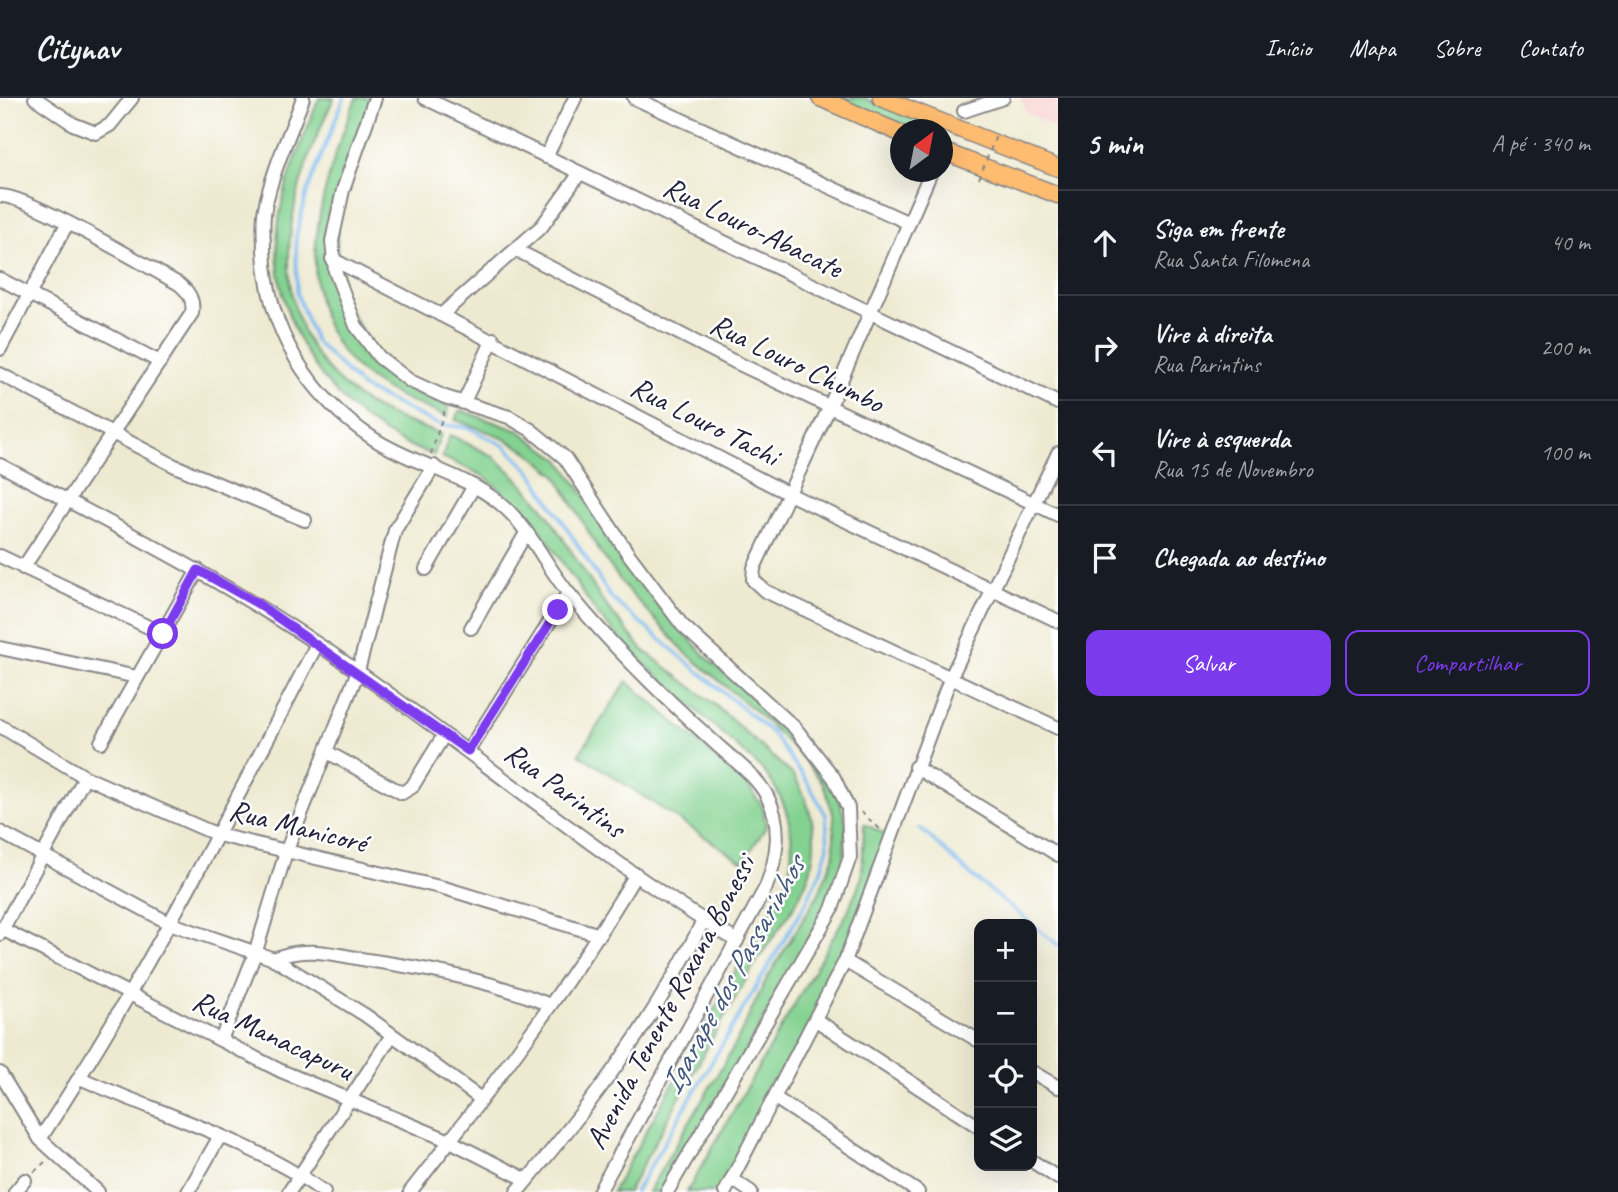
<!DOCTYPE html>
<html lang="pt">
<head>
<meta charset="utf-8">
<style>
	body { margin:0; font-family:Caveat,sans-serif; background:#20242c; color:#f1f3f6 }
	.controls { position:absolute; right:21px; bottom:21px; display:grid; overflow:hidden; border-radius:14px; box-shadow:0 7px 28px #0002 }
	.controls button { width:63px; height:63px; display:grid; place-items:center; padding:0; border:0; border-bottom:2px solid #363941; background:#171b24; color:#f1f3f6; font:35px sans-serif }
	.compass { position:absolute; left:890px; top:21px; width:63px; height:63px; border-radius:50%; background:#171b24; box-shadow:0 7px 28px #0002; rotate:32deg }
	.stop { position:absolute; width:21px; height:21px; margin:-16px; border:5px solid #7c3aed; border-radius:50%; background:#fff }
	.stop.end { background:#7c3aed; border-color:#fff; box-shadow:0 2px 7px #0008 }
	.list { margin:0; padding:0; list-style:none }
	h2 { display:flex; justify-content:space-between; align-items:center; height:91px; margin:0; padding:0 28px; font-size:30px }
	h2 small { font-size:23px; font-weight:400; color:#9ea1a6 }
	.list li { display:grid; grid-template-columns:46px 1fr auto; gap:21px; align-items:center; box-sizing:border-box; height:105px; padding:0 28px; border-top:2px solid #363941 }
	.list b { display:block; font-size:26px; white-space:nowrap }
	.list p { margin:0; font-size:23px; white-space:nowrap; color:#9ea1a6 }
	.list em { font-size:23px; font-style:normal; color:#9ea1a6 }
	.actions { display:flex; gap:14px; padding:21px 28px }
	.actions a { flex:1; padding:16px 0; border:2px solid #7c3aed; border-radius:14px; text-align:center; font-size:24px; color:#7c3aed }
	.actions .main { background:#7c3aed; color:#fff }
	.icon { flex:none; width:38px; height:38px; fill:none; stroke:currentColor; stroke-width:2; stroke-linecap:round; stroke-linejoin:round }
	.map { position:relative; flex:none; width:1058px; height:1094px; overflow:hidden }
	header { display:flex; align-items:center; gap:42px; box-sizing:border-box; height:98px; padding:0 35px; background:#171b24; border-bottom:2px solid #363941 }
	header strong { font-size:33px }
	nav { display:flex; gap:38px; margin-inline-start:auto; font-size:24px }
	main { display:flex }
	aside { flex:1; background:#171b24 }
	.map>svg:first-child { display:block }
</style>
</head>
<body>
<header>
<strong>Citynav</strong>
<nav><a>Início</a><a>Mapa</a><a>Sobre</a><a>Contato</a></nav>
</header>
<main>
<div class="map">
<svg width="1058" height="1094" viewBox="0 0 1058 1094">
	<rect width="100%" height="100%" fill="#fff"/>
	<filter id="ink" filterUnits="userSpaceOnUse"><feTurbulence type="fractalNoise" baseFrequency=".0143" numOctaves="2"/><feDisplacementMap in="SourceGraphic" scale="14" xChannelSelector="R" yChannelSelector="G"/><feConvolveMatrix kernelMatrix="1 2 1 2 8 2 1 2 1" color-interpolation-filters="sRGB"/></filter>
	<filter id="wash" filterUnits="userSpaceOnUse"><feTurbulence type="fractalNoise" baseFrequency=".00686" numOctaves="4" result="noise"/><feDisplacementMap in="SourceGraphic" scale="28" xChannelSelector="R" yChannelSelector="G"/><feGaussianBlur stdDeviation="1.57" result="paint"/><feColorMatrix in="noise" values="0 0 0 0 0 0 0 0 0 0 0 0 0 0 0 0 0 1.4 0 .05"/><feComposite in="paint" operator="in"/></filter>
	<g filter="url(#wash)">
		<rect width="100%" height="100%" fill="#eeead1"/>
		<polygon fill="#f7d0ce" points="1020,0 1058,0 1058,32 1026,14"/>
		<g fill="#84d291" stroke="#537a66" stroke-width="2">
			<path d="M319,0H334C283,104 254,230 367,305C390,319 416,327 441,336L434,357C335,326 265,226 279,122C285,80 304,40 319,0Z"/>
			<path d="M356,0H378L337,104V192L384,269L419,297L449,309L447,319C425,309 400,301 379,287C276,221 320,92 356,0Z"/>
			<polygon points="837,0 864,0 931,28 932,31 912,31"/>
			<polygon points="460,312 519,333 560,362 667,516 706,559 803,644 837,693 846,726 843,770 832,801 665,1094 648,1094 736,945 766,882 819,795 834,757 834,718 823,686 803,660 761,618 685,554 625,489 600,454 556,377 527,353 497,337 455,322"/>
			<path d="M450,337L493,358L517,380L543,409L604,505L642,551L714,606L794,678C811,707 819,736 811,770C802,805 771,839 752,871C709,944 669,1019 628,1094H612C657,1014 703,933 747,852C762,825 788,794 791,762C795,726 783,695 760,669L640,562L598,517L530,417L484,378L442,359Z"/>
			<polygon points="627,583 749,689 763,710 766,729 743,764 579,656"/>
			<polygon points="864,726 887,737 844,860 724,1094 687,1094 848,813 862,779"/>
		</g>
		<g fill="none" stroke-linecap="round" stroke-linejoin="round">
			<g stroke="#80bcf2" stroke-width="3.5">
				<polyline points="344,0 307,94 296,138 297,196 315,243 363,290 437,326 469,330 505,348 531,374 612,501 771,634 806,682 826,717 828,748 821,772 807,803 635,1094"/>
				<polyline points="920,730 971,777 1058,847"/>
			</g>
		</g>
	</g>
	<g filter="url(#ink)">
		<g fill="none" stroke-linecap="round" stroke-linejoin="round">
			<g stroke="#888686" stroke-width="16">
				<g id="minor">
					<polyline points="35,0 73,26 96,35 110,27 132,0"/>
					<path d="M303,0C290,36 272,73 265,110C262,124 264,138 264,152C267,231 308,298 374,341C414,367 463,375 501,406C530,430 546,469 571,498C615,552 664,599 715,645C732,661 756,677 767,698C783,728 777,760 766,789L599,1094"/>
					<polyline points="375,0 343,92 332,143 335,173 356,228 379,259 410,283 445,299 509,319 531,332 565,360 627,454 682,527 795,630 834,680 848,710 850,759 832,811 667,1094"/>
					<polyline points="425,0 1058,305"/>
					<polyline points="634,0 909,125"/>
					<polyline points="964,13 1003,0"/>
					<polyline points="546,59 575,0"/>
					<polyline points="931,74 829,310 754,470 753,482 765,493 1058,630"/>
					<path d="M0,98C24,95 150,170 179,186C189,194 194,202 192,215L23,470"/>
					<polyline points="518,153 733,263 1058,417"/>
					<polyline points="332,161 789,396 1058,523"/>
					<polyline points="0,181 160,264"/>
					<polyline points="441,217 542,128 580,75"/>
					<polyline points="0,251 67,126"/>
					<polyline points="0,276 175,368 305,422"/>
					<polyline points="464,304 493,241"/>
					<path d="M0,367C122,431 244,493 357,573C484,662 604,763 737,843"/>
					<polyline points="0,458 163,536"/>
					<polyline points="426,471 474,388"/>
					<polyline points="471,530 526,435"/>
					<polyline points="0,550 137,579"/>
					<polyline points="0,628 85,679 218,737 444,790 600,837"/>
					<polyline points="101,644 198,472"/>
					<polyline points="468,653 568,495"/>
					<polyline points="327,654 402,695 412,689 444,637"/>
					<polyline points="915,669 1058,757"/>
					<polyline points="0,734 169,825 274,861 365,917 481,1001"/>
					<polyline points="0,830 281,973 450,1043 527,1082"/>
					<polyline points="0,836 85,679"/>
					<path d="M274,861C306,846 340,858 374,863C435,872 492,883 550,907"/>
					<polyline points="845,863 979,943"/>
					<polyline points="816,922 979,1029"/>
					<polyline points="221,942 256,853 286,754 358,573 395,432 434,368"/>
					<polyline points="1032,974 1058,989"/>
					<polyline points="0,975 40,1041 98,1094"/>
					<path d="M80,980C161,1016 251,1042 324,1094"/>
					<polyline points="775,1000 918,1094"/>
					<path d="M40,1041C144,883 230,714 317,546"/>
					<polyline points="1032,1063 1058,1080"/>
					<polyline points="732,1081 751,1094"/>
					<polyline points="15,1094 25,1082"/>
					<polyline points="188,1094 220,1038"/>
					<polyline points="289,1094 392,937"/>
					<path d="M410,1094C490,992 570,887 636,776"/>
					<path d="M517,1094C590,1008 653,925 703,823"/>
					<polyline points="725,1094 845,863 950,581 1058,355"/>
				</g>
			</g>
			<g stroke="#888686" stroke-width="19">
				<g id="major">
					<polyline points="820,0 900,35"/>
					<polyline points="881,0 1058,70"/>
					<polyline points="942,53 1058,97"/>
				</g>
			</g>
			<g stroke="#888686" stroke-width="2" stroke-dasharray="5 5" stroke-linecap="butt">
				<polyline points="431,356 445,311"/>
				<polyline points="861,714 880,731"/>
				<polyline points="34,1074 45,1064"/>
			</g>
			<use href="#minor" stroke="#fff" stroke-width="12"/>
			<use href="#major" stroke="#fdbc6f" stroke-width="16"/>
			<polyline stroke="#888686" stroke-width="2" stroke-dasharray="5 5" stroke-linecap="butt" points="979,81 997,35"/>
		</g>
	</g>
	<g fill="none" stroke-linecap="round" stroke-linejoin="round" filter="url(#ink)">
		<polyline stroke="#7c3aed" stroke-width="9" points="163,536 198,472 258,506 468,653 558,512"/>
	</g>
	<g text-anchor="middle" stroke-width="5" stroke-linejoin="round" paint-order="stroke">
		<g font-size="30" fill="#22223b" stroke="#fff">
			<text transform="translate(753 129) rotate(26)" y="10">Rua Louro-Abacate</text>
			<text transform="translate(797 265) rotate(26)" y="10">Rua Louro Chumbo</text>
			<text transform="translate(705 323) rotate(27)" y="10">Rua Louro Tachi</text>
			<text transform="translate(565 692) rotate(36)" y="10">Rua Parintins</text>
			<text transform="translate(298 728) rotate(14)" y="10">Rua Manicoré</text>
			<text transform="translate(670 904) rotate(-62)" y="10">Avenida Tenente Roxana Bonessi</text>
			<text transform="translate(273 937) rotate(25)" y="10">Rua Manacapuru</text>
		</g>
		<g font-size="32" font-style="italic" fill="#43587b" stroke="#fff">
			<text transform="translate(732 877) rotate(-61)" y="11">Igarapé dos Passarinhos</text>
		</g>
	</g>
</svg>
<div class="controls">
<button>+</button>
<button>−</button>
<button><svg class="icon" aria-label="locate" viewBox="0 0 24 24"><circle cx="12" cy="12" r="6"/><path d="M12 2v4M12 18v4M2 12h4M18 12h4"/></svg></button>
<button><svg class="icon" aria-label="layers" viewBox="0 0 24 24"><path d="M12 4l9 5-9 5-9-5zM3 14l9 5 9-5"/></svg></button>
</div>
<svg class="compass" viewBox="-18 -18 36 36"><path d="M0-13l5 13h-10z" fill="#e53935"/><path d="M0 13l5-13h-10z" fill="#9ea1a6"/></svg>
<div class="stop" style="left:163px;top:536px"></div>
<div class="stop end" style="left:558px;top:512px"></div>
</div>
<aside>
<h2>5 min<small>A pé · 340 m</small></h2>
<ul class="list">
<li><svg class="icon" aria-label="ahead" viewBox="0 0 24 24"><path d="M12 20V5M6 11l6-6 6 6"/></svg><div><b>Siga em frente</b><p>Rua Santa Filomena</p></div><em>40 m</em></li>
<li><svg class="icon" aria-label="right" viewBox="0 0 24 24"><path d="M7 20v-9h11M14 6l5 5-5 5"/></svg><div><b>Vire à direita</b><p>Rua Parintins</p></div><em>200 m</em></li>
<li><svg class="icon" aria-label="left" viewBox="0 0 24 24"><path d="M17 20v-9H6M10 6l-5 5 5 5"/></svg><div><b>Vire à esquerda</b><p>Rua 15 de Novembro</p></div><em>100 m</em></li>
<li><svg class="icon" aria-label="arrive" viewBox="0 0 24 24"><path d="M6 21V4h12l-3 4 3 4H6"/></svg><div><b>Chegada ao destino</b></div></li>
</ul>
<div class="actions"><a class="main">Salvar</a><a>Compartilhar</a></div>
</aside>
</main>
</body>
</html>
